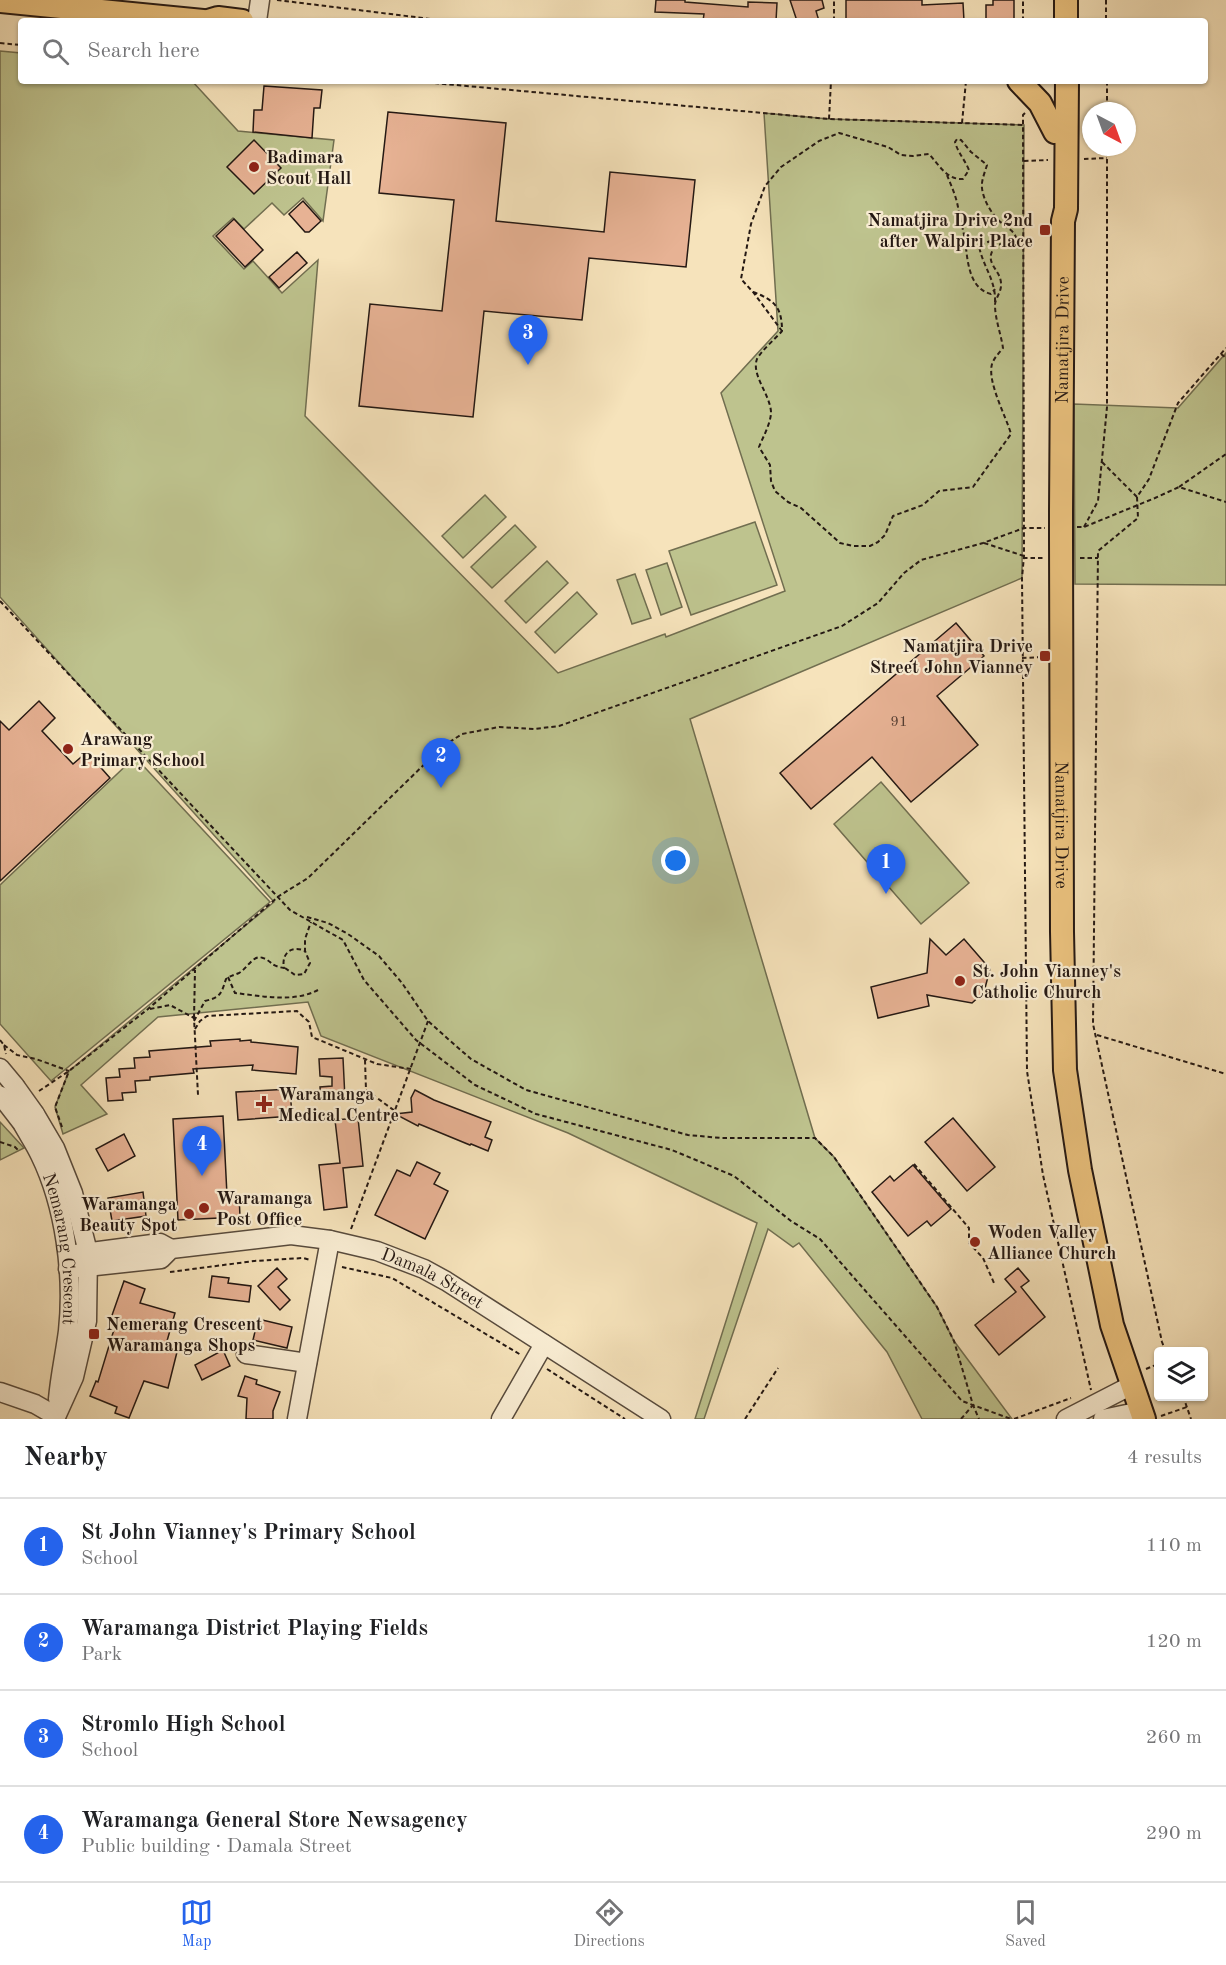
<!DOCTYPE html>
<html lang="en">
<head>
<meta charset="utf-8">
<style>
	body { margin:0; font-family:"Old Standard TT",serif; background:#f6f6f6; color:#202124 }
	.controls { position:absolute; right:18px; bottom:18px; display:grid; overflow:hidden; border-radius:6px; box-shadow:0 2px 4px #0004 }
	.controls button { width:54px; height:54px; display:grid; place-items:center; padding:0; border:0; border-bottom:2px solid #e0e0e0; background:#fff; color:#202124; font:30px sans-serif }
	.compass { position:absolute; left:1082px; top:102px; width:54px; height:54px; border-radius:50%; background:#fff; box-shadow:0 2px 4px #0004; rotate:139deg }
	.you { position:absolute; left:676px; top:861px; width:21px; height:21px; margin:-15px; border:4px solid #fff; border-radius:50%; background:#1a73e8; box-shadow:0 0 0 9px #1a73e833 }
	.badge { display:grid; place-items:center; width:39px; height:39px; border-radius:50%; background:#2563eb; color:#fff; font-size:20px; font-weight:700 }
	.pin { position:absolute; translate:-50% -50px; filter:drop-shadow(0 2px 3px #0008) }
	.pin::after { content:''; position:absolute; top:32px; width:21px; height:18px; background:inherit; clip-path:polygon(0 0,100% 0,50% 100%) }
	.list { margin:0; padding:0; list-style:none }
	h2 { display:flex; justify-content:space-between; align-items:center; height:78px; margin:0; padding:0 24px; font-size:26px }
	h2 small { font-size:20px; font-weight:400; color:#757577 }
	.list li { display:grid; grid-template-columns:39px 1fr auto; gap:18px; align-items:center; box-sizing:border-box; height:96px; padding:0 24px; border-top:2px solid #e0e0e0 }
	.list b { display:block; font-size:22px; white-space:nowrap }
	.list p { margin:0; font-size:20px; white-space:nowrap; color:#757577 }
	.list em { font-size:20px; font-style:normal; color:#757577 }
	.icon { flex:none; width:33px; height:33px; fill:none; stroke:currentColor; stroke-width:2; stroke-linecap:round; stroke-linejoin:round }
	.map { position:relative; flex:none; width:1226px; height:1419px; overflow:hidden }
	.search { position:absolute; background:#fff; box-shadow:0 2px 4px #0004; left:18px; right:18px; top:18px; height:66px; display:flex; align-items:center; gap:15px; box-sizing:border-box; padding:0 21px; border-radius:6px; color:#757577; font-size:22px }
	.sheet { height:462px; background:#fff }
	nav { display:flex; justify-content:space-around; align-items:center; box-sizing:border-box; height:84px; border-top:2px solid #e0e0e0; background:#fff; font-size:16px; color:#757577 }
	nav a { display:grid; justify-items:center; gap:3px }
	nav .on { color:#2563eb }
	.map>svg:first-child { display:block }
</style>
</head>
<body>
<div class="map">
<svg width="1226" height="1419" viewBox="0 0 1226 1419">
	<rect width="100%" height="100%" fill="#f6e3bb"/>
	<filter id="stains"><feTurbulence type="fractalNoise" baseFrequency=".00333" numOctaves="4"/><feColorMatrix values="0 0 0 0 .2 0 0 0 0 .09 0 0 0 0 .02 0 0 0 .5 -.17"/></filter>
	<radialGradient id="worn" r=".72"><stop offset=".6" stop-color="#630" stop-opacity="0"/><stop offset="1" stop-color="#630" stop-opacity=".3"/></radialGradient>
	<g fill="#bec38e" stroke="#716e50" stroke-width="1.5">
		<polygon points="0,51 21,53 21,81 192,81 238,131 334,140 323,221 303,198 284,215 272,203 244,229 233,218 213,236 244,269 253,261 282,293 318,260 305,416 558,673 665,634 666,637 785,591 721,393 778,331 764,113 829,119 1024,125 1022,578 690,719 815,1138 834,1157 937,1307 954,1341 1012,1419 922,1419 887,1352 799,1243 793,1247 768,1229 704,1419 695,1419 757,1223 568,1133 321,1036 308,1002 158,1017 81,1085 107,1114 63,1134 55,1107 69,1071 274,902 0,597"/>
		<polygon points="1226,353 1226,585 1075,584 1074,404 1178,408"/>
		<polygon points="485,495 506,517 463,558 442,536"/>
		<polygon points="755,522 777,585 691,615 669,551"/>
		<polygon points="515,525 536,547 492,588 471,567"/>
		<polygon points="547,561 568,583 526,623 505,601"/>
		<polygon points="667,563 682,607 661,615 646,570"/>
		<polygon points="635,574 651,618 632,624 617,580"/>
		<polygon points="577,592 597,614 555,653 535,632"/>
		<polygon points="135,757 270,902 51,1081 0,1024 0,885"/>
		<polygon points="881,782 969,883 921,924 834,824"/>
		<polygon points="0,1122 24,1148 0,1160"/>
	</g>
	<g fill="#e7b294" stroke="#241813" stroke-width="1.5">
		<polygon points="656,0 685,0 685,2 748,7 748,2 777,3 776,21 703,21 704,14 655,12"/>
		<polygon points="790,0 822,0 824,8 816,11 819,21 797,21"/>
		<polygon points="846,0 922,0 922,5 963,3 964,21 930,21 930,19 846,21"/>
		<polygon points="993,0 1014,0 1014,21 986,21 986,5 993,5"/>
		<polygon points="264,86 322,90 320,108 314,108 312,138 253,132 254,110 262,110"/>
		<polygon points="388,112 506,123 496,221 604,232 610,172 695,180 686,267 589,258 582,320 484,311 473,417 359,406 370,304 442,311 454,200 379,193"/>
		<polygon points="254,140 281,168 254,194 227,167"/>
		<polygon points="303,201 321,221 309,232 305,232 289,214"/>
		<polygon points="234,219 263,250 245,267 216,236"/>
		<polygon points="297,252 307,263 279,288 269,277"/>
		<polygon points="956,623 984,656 937,696 978,745 911,802 872,757 811,809 780,773"/>
		<polygon points="39,701 55,718 42,731 73,764 87,752 110,778 0,881 0,721 9,730"/>
		<polygon points="930,939 946,955 964,939 990,969 984,992 972,1003 927,995 929,1006 878,1018 871,987 927,973"/>
		<polygon points="240,1039 240,1041 251,1040 251,1042 298,1047 296,1074 252,1070 253,1065 193,1069 194,1073 150,1077 150,1080 135,1081 136,1092 122,1093 123,1100 108,1101 106,1078 120,1077 119,1069 135,1068 134,1058 150,1057 149,1051 211,1046 210,1041"/>
		<polygon points="343,1058 345,1099 321,1101 320,1087 332,1086 332,1077 320,1076 319,1059"/>
		<polygon points="290,1089 292,1116 238,1120 236,1092"/>
		<polygon points="415,1090 434,1100 491,1122 485,1137 492,1140 488,1151 471,1144 470,1145 419,1124 418,1126 395,1114 412,1112 411,1098"/>
		<polygon points="223,1116 227,1195 239,1194 240,1217 178,1220 173,1119"/>
		<polygon points="358,1118 363,1166 343,1168 347,1207 324,1210 319,1165 340,1163 335,1120"/>
		<polygon points="953,1118 995,1167 967,1191 925,1142"/>
		<polygon points="124,1134 135,1156 108,1171 96,1149"/>
		<polygon points="417,1162 440,1173 434,1184 448,1191 425,1239 375,1215 397,1170 410,1176"/>
		<polygon points="913,1165 951,1209 931,1226 927,1221 908,1236 872,1192 890,1176 894,1181"/>
		<polygon points="143,1192 146,1216 112,1221 108,1198"/>
		<polygon points="277,1268 287,1279 278,1287 290,1300 280,1310 258,1286"/>
		<polygon points="1018,1268 1029,1281 1021,1287 1045,1317 999,1355 975,1325 1016,1292 1005,1279"/>
		<polygon points="212,1276 229,1278 228,1283 251,1286 249,1302 209,1297"/>
		<polygon points="124,1281 145,1289 140,1303 175,1313 167,1341 179,1344 168,1388 144,1381 129,1418 115,1413 117,1407 90,1396 96,1381 98,1382 116,1323 110,1321"/>
		<polygon points="258,1319 292,1327 287,1348 253,1340"/>
		<polygon points="223,1350 230,1366 202,1380 195,1365"/>
		<polygon points="245,1376 257,1380 256,1384 280,1392 273,1411 273,1419 246,1419 247,1398 238,1396"/>
	</g>
	<g fill="none" stroke-linecap="round" stroke-linejoin="round">
		<g stroke="#584b3d" stroke-width="21">
			<g id="minor">
				<polyline points="257,21 260,0"/>
				<polyline points="0,1068 15,1086"/>
				<polyline points="35,1114 55,1148 73,1193 88,1252 87,1321 74,1377 55,1419"/>
				<path id="s1" d="M22,1123C28,1134 35,1144 40,1155C65,1206 74,1275 68,1331C65,1354 60,1376 58,1399"/>
				<polyline points="76,1254 160,1243 171,1249"/>
				<path id="s2" d="M68,1269L161,1259L171,1249L291,1235L330,1240L377,1251L424,1269L446,1281L661,1419"/>
				<polyline points="246,1354 307,1363"/>
				<polyline points="0,1392 35,1404 56,1416"/>
				<polyline points="297,1419 330,1240"/>
				<polyline points="501,1419 544,1344"/>
				<polyline points="1066,1419 1132,1385"/>
				<polyline points="1103,1419 1141,1411"/>
			</g>
		</g>
		<g stroke="#241813" stroke-width="26">
			<g id="major">
				<polyline points="1066,0 1066,21"/>
				<polyline points="0,1 203,21"/>
				<polyline points="208,21 218,18 242,21"/>
				<polyline points="1019,81 1040,103 1055,132"/>
				<path id="s3" d="M1061,512L1063,221L1066,209L1067,81"/>
				<path id="s4" d="M1061,537L1062,932L1065,1070L1080,1170L1112,1325L1144,1419"/>
			</g>
		</g>
		<g stroke="#241813" stroke-width="2" stroke-dasharray="4.5 3" stroke-linecap="butt">
			<polyline points="277,0 447,21"/>
			<polyline points="1106,0 1106,21"/>
			<polyline points="834,21 834,0"/>
			<polyline points="1023,21 1023,0"/>
			<polyline points="0,43 21,45"/>
			<polyline points="412,81 829,119 1024,125"/>
			<polyline points="1107,81 1107,111"/>
			<polyline points="1025,113 1023,115 1024,556 1022,578 1027,1071 1043,1175 1091,1390"/>
			<polyline points="829,119 831,81"/>
			<polyline points="962,123 966,81"/>
			<polyline points="1084,159 1107,158"/>
			<polyline points="1024,161 1048,160"/>
			<path d="M947,175C951,185 956,196 958,207C960,220 965,235 966,248C968,266 971,289 991,294L995,289"/>
			<path d="M753,292C775,300 782,308 782,331C776,338 761,351 757,359C751,375 770,394 771,412C771,423 763,437 759,447L770,465L771,481L775,491L788,502L801,508L840,543L853,546H870L878,542L885,535L893,516L923,505L939,491L973,487L1011,434C1006,416 987,382 992,364C994,358 999,353 1003,348C1001,334 995,319 995,305C995,298 1002,292 1001,283C1000,268 982,263 996,245L1003,244L1011,246L1017,242C1016,232 1010,230 1003,224C993,217 983,200 982,188C981,181 985,172 987,165L971,152L961,140L957,139L955,142C958,153 965,160 969,170L963,179C947,180 939,165 929,154L913,156L901,155L888,147L839,133L819,141L781,167L765,186L751,224L741,279L753,292L782,331"/>
			<path d="M995,302C996,280 983,267 979,246C992,239 1002,238 1017,242"/>
			<polyline points="1221,354 1226,358"/>
			<polyline points="1102,462 1137,497"/>
			<polyline points="1179,487 1226,454"/>
			<polyline points="1077,527 1084,527 1155,498 1179,487 1226,502"/>
			<polyline points="1084,527 1098,501 1107,407 1107,147"/>
			<polyline points="984,543 1024,556"/>
			<polyline points="1023,558 1044,558"/>
			<polyline points="1080,558 1098,558"/>
			<polyline points="0,601 290,910 343,940 364,980 416,1040 475,1085 536,1114 672,1150 734,1176 791,1221 820,1239 962,1401 1011,1419"/>
			<polyline points="1022,658 1044,657"/>
			<polyline points="307,917 328,923 348,934 379,956 402,983 428,1021 448,1039 471,1059 526,1090 688,1135 721,1138 815,1138 834,1157 937,1307 954,1341 973,1405 979,1419"/>
			<polyline points="285,968 295,975 304,974 310,963 305,951"/>
			<path d="M228,977L235,993C262,996 293,1003 318,990"/>
			<polyline points="150,1009 170,1005 194,1018 198,1095"/>
			<polyline points="194,1018 195,970"/>
			<path d="M194,1021L205,1001C221,997 221,994 226,979C230,976 234,975 239,973C247,969 253,954 263,958C272,961 270,966 284,968C281,953 292,945 305,951V939L311,922"/>
			<polyline points="195,1029 200,1021 207,1016 297,1011 309,1022 312,1037 377,1064 411,1069"/>
			<polyline points="1097,1035 1226,1074"/>
			<polyline points="0,1040 4,1045 6,1054"/>
			<polyline points="4,1045 17,1055 36,1059 69,1071"/>
			<polyline points="365,1060 366,1090 395,1111"/>
			<polyline points="39,1091 69,1071 148,1009 279,896 308,878 442,747 462,734 499,727 534,729 559,726 842,626 878,603 904,573 921,560 983,543 1024,528 1045,528"/>
			<polyline points="62,1127 55,1107 69,1071"/>
			<polyline points="0,1142 15,1147 19,1151"/>
			<polyline points="914,1164 969,1228 969,1243 983,1258 994,1283"/>
			<polyline points="351,1229 428,1021"/>
			<polyline points="342,1267 392,1278 521,1355"/>
			<polyline points="170,1272 254,1261 303,1258 310,1260"/>
			<polyline points="1166,1352 1162,1342 1093,1024 1098,551 1138,518 1137,497 1149,479 1178,403 1226,348"/>
			<polyline points="547,1369 625,1419"/>
			<polyline points="1146,1369 1158,1364"/>
			<polyline points="1183,1396 1191,1419"/>
			<polyline points="1161,1416 1187,1407"/>
			<polyline points="745,1419 778,1368"/>
			<polyline points="961,1419 973,1405"/>
			<polyline points="1014,1419 1071,1398"/>
		</g>
		<use href="#minor" stroke="#f9edd3" stroke-width="18"/>
		<use href="#major" stroke="#ebc27e" stroke-width="22"/>
		<g stroke="#584b3d" stroke-width="21" stroke-linecap="butt">
			<g id="minor-bridge">
				<polyline points="15,1086 35,1114"/>
				<polyline points="1,1096 22,1123"/>
			</g>
		</g>
		<g stroke="#241813" stroke-width="26" stroke-linecap="butt">
			<polyline id="major-bridge" points="1061,537 1061,512"/>
		</g>
		<use href="#minor-bridge" stroke="#f9edd3" stroke-width="18"/>
		<use href="#major-bridge" stroke="#ebc27e" stroke-width="22"/>
	</g>
	<g fill="#8f2418" stroke="#f9edd3" stroke-width="2">
		<circle cx="254" cy="167" r="6"/>
		<rect x="1039" y="224" width="12" height="12" rx="3"/>
		<rect x="1039" y="650" width="12" height="12" rx="3"/>
		<circle cx="68" cy="749" r="6"/>
		<circle cx="960" cy="981" r="6"/>
		<path d="M261 1095h6v6h6v6h-6v6h-6v-6h-6v-6h6z"/>
		<circle cx="204" cy="1208" r="6"/>
		<circle cx="189" cy="1214" r="6"/>
		<circle cx="975" cy="1242" r="6"/>
		<rect x="88" y="1328" width="12" height="12" rx="3"/>
	</g>
	<g text-anchor="middle" stroke-width="4.5" stroke-linejoin="round" paint-order="stroke">
		<g font-size="15" fill="#553e33">
			<text x="899" y="726">91</text>
		</g>
		<g font-size="18" font-weight="bold" fill="#241813" stroke="#f9edd3" text-anchor="start">
			<text x="266" y="163">Badimara<tspan x="266" dy="21">Scout Hall</tspan></text>
			<text x="1033" y="226" text-anchor="end">Namatjira Drive 2nd<tspan x="1033" dy="21">after Walpiri Place</tspan></text>
			<text x="1033" y="652" text-anchor="end">Namatjira Drive<tspan x="1033" dy="21">Street John Vianney</tspan></text>
			<text x="80" y="745">Arawang<tspan x="80" dy="21">Primary School</tspan></text>
			<text x="972" y="977">St. John Vianney's<tspan x="972" dy="21">Catholic Church</tspan></text>
			<text x="278" y="1100">Waramanga<tspan x="278" dy="21">Medical Centre</tspan></text>
			<text x="216" y="1204">Waramanga<tspan x="216" dy="21">Post Office</tspan></text>
			<text x="177" y="1210" text-anchor="end">Waramanga<tspan x="177" dy="21">Beauty Spot</tspan></text>
			<text x="987" y="1238">Woden Valley<tspan x="987" dy="21">Alliance Church</tspan></text>
			<text x="106" y="1330">Nemerang Crescent<tspan x="106" dy="21">Waramanga Shops</tspan></text>
		</g>
		<g font-size="18" fill="#241813" stroke="#f9edd3">
			<text dy="6" stroke="none"><textPath href="#s3" startOffset="172">Namatjira Drive</textPath></text>
			<text dy="6" stroke="none"><textPath href="#s4" startOffset="288">Namatjira Drive</textPath></text>
			<text dy="6" stroke="none"><textPath href="#s1" startOffset="134">Nemarang Crescent</textPath></text>
			<text dy="6" stroke="none"><textPath href="#s2" startOffset="378">Damala Street</textPath></text>
		</g>
	</g>
	<rect width="100%" height="100%" filter="url(#stains)"/>
	<rect width="100%" height="100%" fill="url(#worn)"/>
</svg>
<div class="controls">
<button><svg class="icon" aria-label="layers" viewBox="0 0 24 24"><path d="M12 4l9 5-9 5-9-5zM3 14l9 5 9-5"/></svg></button>
</div>
<svg class="compass" viewBox="-18 -18 36 36"><path d="M0-13l5 13h-10z" fill="#e53935"/><path d="M0 13l5-13h-10z" fill="#757577"/></svg>
<div class="you"></div>
<div class="pin badge" style="left:886px;top:894px">1</div>
<div class="pin badge" style="left:441px;top:788px">2</div>
<div class="pin badge" style="left:528px;top:365px">3</div>
<div class="pin badge" style="left:202px;top:1176px">4</div>
<div class="search"><svg class="icon" aria-label="search" viewBox="0 0 24 24"><circle cx="10" cy="10" r="6"/><path d="M15 15l6 6"/></svg>Search here</div>
</div>
<section class="sheet">
<h2>Nearby<small>4 results</small></h2>
<ul class="list">
<li><span class="badge">1</span><div><b>St John Vianney's Primary School</b><p>School</p></div><em>110 m</em></li>
<li><span class="badge">2</span><div><b>Waramanga District Playing Fields</b><p>Park</p></div><em>120 m</em></li>
<li><span class="badge">3</span><div><b>Stromlo High School</b><p>School</p></div><em>260 m</em></li>
<li><span class="badge">4</span><div><b>Waramanga General Store Newsagency</b><p>Public building · Damala Street</p></div><em>290 m</em></li>
</ul>
</section>
<nav>
<a class="on"><svg class="icon" aria-label="map" viewBox="0 0 24 24"><path d="M3 6l6-2 6 2 6-2v14l-6 2-6-2-6 2zM9 4v14M15 6v14"/></svg>Map</a>
<a><svg class="icon" aria-label="directions" viewBox="0 0 24 24"><path d="M12 3l9 9-9 9-9-9zM9 14v-3h6M13 9l2 2-2 2"/></svg>Directions</a>
<a><svg class="icon" aria-label="saved" viewBox="0 0 24 24"><path d="M7 4h10v16l-5-4-5 4z"/></svg>Saved</a>
</nav>
</body>
</html>
